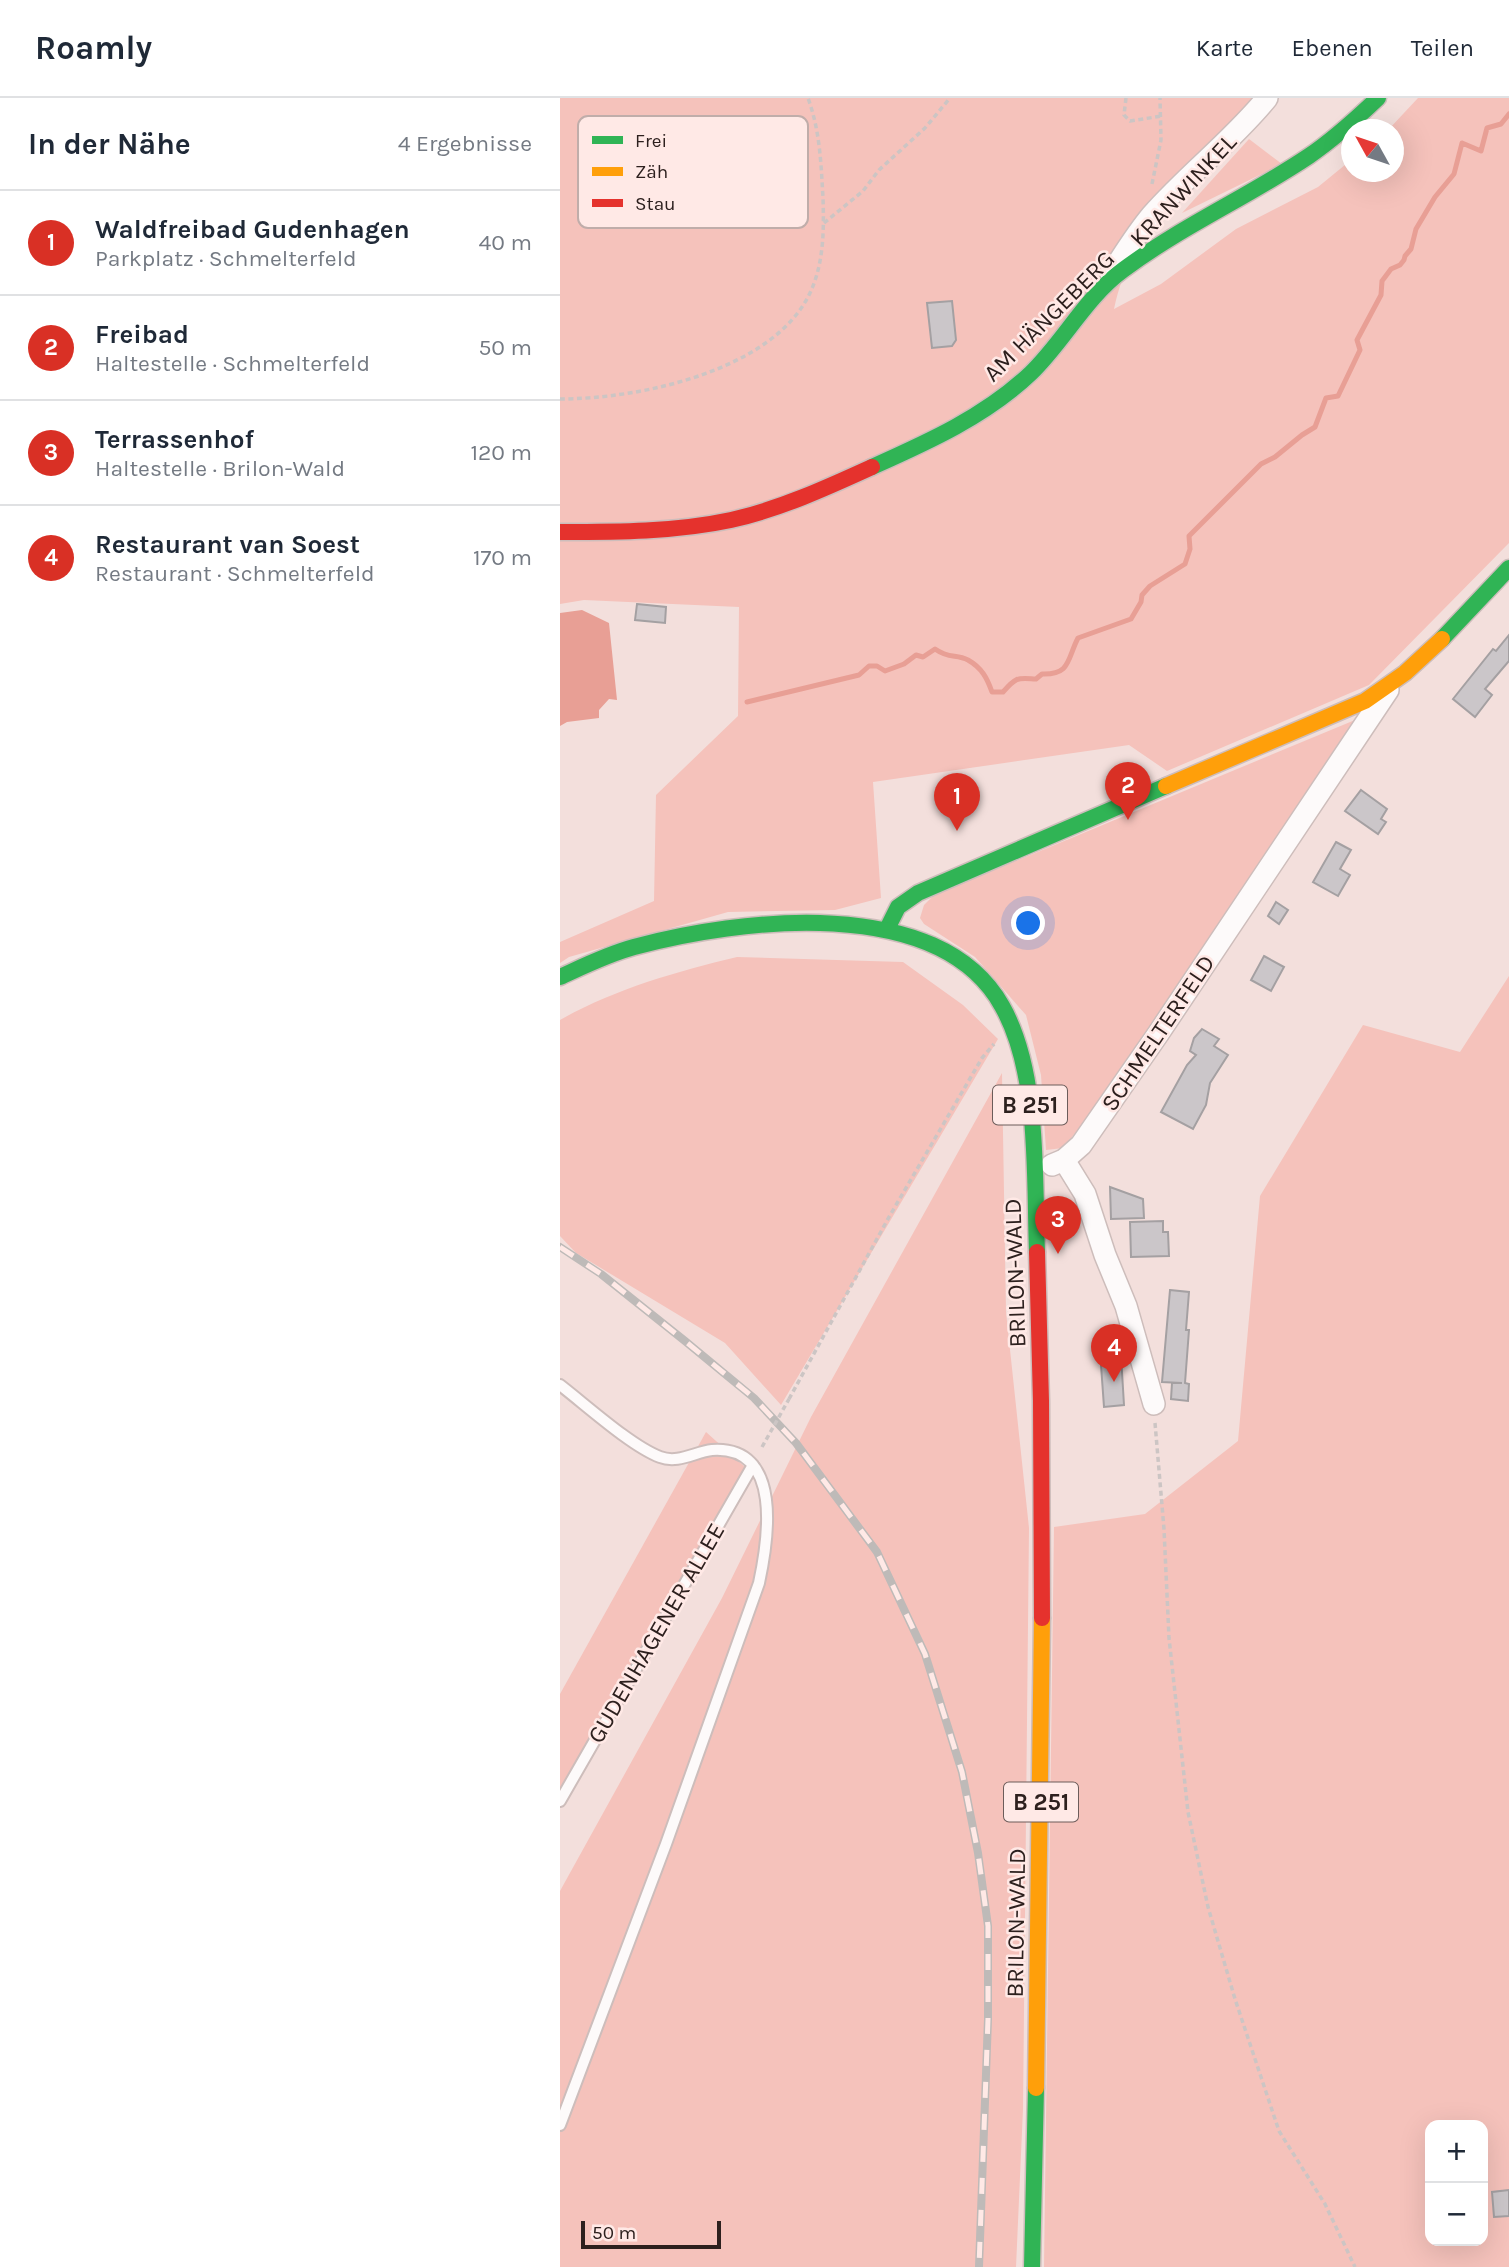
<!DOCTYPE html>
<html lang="de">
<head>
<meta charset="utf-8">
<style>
	body { margin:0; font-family:Karla,sans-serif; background:#f2f2f3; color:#1f2937 }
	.controls { position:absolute; right:21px; bottom:21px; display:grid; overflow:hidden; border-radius:14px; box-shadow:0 7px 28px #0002 }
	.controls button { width:63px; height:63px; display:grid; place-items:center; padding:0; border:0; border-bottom:2px solid #e0e1e3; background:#fff; color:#1f2937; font:35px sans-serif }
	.compass { position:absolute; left:781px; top:21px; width:63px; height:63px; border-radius:50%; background:#fff; box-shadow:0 7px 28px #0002; rotate:310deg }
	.scale { position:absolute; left:21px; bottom:18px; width:140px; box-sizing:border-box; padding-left:7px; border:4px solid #2d201e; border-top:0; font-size:19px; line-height:24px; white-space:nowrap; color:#2d201e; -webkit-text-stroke:5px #ffe9e6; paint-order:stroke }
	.you { position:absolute; left:469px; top:826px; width:24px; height:24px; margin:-18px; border:5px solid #fff; border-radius:50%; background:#1a73e8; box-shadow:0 0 0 10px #1a73e833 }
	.badge { display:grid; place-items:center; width:46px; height:46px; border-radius:50%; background:#d93025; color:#fff; font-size:23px; font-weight:700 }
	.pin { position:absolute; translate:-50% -58px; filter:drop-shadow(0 2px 4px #0008) }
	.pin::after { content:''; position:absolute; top:37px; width:24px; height:21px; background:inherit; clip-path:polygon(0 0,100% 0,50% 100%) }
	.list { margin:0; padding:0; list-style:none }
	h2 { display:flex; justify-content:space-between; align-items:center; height:91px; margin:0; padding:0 28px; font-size:30px }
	h2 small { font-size:23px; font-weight:400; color:#747a83 }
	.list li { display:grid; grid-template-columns:46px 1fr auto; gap:21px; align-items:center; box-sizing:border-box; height:105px; padding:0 28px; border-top:2px solid #e0e1e3 }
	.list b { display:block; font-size:26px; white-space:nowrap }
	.list p { margin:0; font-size:23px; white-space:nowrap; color:#747a83 }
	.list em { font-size:23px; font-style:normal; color:#747a83 }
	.map { position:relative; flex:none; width:949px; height:2169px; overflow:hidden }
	header { display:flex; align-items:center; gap:42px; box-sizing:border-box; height:98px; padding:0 35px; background:#fff; border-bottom:2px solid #e0e1e3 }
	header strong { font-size:33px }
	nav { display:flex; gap:38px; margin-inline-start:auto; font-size:24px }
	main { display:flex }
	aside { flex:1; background:#fff }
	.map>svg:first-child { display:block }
</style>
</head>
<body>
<header>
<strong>Roamly</strong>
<nav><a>Karte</a><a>Ebenen</a><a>Teilen</a></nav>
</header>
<main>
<aside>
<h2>In der Nähe<small>4 Ergebnisse</small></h2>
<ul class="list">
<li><span class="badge">1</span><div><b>Waldfreibad Gudenhagen</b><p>Parkplatz · Schmelterfeld</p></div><em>40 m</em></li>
<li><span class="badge">2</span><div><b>Freibad</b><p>Haltestelle · Schmelterfeld</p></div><em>50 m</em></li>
<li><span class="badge">3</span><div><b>Terrassenhof</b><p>Haltestelle · Brilon-Wald</p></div><em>120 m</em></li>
<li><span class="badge">4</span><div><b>Restaurant van Soest</b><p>Restaurant · Schmelterfeld</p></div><em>170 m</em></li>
</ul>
</aside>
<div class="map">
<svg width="949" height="2169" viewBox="0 0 949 2169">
	<rect width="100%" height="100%" fill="#f3dfdc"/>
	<g fill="#f5c2bb" fill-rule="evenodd">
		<path d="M0,0H693C637,64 572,125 554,211L601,186L676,131L758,89L791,62L792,74H834V32L829,31L858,0H949V445L809,587L607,673L569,647L313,684L321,800L275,812L168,814L9,859L0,865V844L94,803L96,697L178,618L179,509L24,502L0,506Z"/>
		<polygon points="689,41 722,66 622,115"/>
		<polygon points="795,622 598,933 503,1050 486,1052 481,977 466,917 415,859 364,826 360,820 364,807 374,797"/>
		<path d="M177,859L343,864L403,907L438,941L221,1307L165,1245L16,1155L0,1138V922C55,891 115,874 177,859Z"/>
		<path d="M949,878V2169H484L494,1429L585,1416L678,1343L700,1098L803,927L900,954ZM870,2027H923V2143H870Z"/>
		<polygon points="442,975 446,1214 469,1430 463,2011 456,2169 0,2169 0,1793 162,1500 251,1319"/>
		<polygon points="146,1334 186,1370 0,1707 0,1596"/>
	</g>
	<polygon fill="#e89f95" points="22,512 49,525 57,602 49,601 39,612 39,620 7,624 0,628 0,515"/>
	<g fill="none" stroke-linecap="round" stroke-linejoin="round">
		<path stroke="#e89f95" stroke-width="5" d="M187,604L299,577L309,568H317L325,573L344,566L356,557L363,559L375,551C389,561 396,556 408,562C422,570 427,580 432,594H443C457,578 458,580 476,581L482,576C511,577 507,561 518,540L571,521L581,504L582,497L590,488L625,466L630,451L629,438L701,366L715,359L742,337L755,329L766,300L778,298L800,252L797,242L821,197L822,183L831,171L840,167L844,162L845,158L851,151L856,131L875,99L894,76L902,45L921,53L927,30L941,26L949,16"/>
	</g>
	<g fill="#cbc6c9" stroke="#a4a0a2" stroke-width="2">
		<polygon points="392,203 396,242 392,248 372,250 367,205"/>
		<polygon points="77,506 106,509 105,525 75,522"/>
		<polygon points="949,537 949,563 925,591 932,597 915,619 893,601 933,551 936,553"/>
		<polygon points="801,692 827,711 821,721 826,724 818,736 785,713"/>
		<polygon points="776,744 791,752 780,771 790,777 778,798 753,784"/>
		<polygon points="716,804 728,812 719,826 708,818"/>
		<polygon points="704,858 724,869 711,893 691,882"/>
		<polygon points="642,931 659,941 654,948 668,957 650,985 646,1007 633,1031 601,1014 627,967 636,957 630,953 634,940"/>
		<polygon points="550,1089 583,1101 584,1120 551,1121"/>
		<polygon points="603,1123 603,1134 608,1134 609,1158 571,1159 570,1124"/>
		<polygon points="610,1192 629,1194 626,1232 629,1232 625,1285 629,1286 628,1303 611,1301 612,1285 622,1285 602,1284"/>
		<polygon points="560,1241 564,1307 544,1309 541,1267 545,1267 539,1242"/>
		<polygon points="949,2092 949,2118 934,2119 932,2094"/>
	</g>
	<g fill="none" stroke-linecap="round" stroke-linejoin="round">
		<g stroke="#cdbdbb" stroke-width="14">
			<g id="lane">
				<path d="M0,1287C26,1307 71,1348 100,1359C118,1366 135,1354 152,1352C224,1347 208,1443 199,1485L106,1746L0,2027"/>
				<polyline points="0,1703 193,1367"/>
			</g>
		</g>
		<g stroke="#cdbdbb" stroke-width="24">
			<g id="street">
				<path d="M551,176C564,156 576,136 592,117C628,76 672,43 707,0"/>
				<polyline points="504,1062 525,1096 545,1157 566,1208 594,1306"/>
				<polyline points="492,1067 504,1062 521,1047 598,936 828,592"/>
			</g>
		</g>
		<g stroke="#cdbdbb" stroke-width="19">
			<g id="fast">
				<path d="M312,369C368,344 426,318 471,275C504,243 526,199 563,172C622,128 688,99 749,58C774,41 796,21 818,0"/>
				<polyline points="882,541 949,470"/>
				<polyline points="327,831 338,809 358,795 606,688"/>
				<path d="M0,879C24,868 48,856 74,849C178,821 379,795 442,908C480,975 474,1078 477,1154"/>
				<polyline points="472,2169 476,1990"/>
			</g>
		</g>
		<g stroke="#cdbdbb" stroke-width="19">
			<g id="slow">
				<polyline points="606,688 805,603 845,575 882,541"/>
				<polyline points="476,1990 482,1520"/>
			</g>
		</g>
		<g stroke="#cdbdbb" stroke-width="19">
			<g id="jam">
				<path d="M0,434C57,434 115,434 171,422C220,411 266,390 312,369"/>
				<polyline points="477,1154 481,1303 482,1520"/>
			</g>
		</g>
		<g stroke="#ccc5c4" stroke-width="3.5" stroke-dasharray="5 3.5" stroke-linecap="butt">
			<polyline points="566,0 564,17 570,23 602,18"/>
			<polyline points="592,86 601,42 600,0"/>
			<polyline points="264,125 303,93 319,72 365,30 390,0"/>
			<path d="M0,301C79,301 213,273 250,195C264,165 264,132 263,100C261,65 260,33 248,0"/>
			<polyline points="229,1301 329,1119 422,960 434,946"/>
			<polyline points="595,1325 604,1431 609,1540 628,1714 648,1809 675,1901 719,2033 765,2106 795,2169"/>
		</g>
		<use href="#lane" stroke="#fdfafa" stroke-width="10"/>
		<use href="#street" stroke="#fdfafa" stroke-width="21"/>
		<use href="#fast" stroke="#30b455" stroke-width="16"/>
		<use href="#slow" stroke="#ff9f0a" stroke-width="16"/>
		<use href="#jam" stroke="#e5322d" stroke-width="16"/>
		<g stroke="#bebab8" stroke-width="8">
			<polyline id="rail" points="0,1149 41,1176 125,1243 194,1300 236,1345 317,1454 365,1556 402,1674 418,1755 428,1828 428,1921 419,2169"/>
		</g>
		<use href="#rail" stroke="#ffe9e6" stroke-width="5" stroke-dasharray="16" stroke-linecap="butt"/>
		<polyline stroke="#ccc5c4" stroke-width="3.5" stroke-dasharray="5 3.5" stroke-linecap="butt" points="202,1349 229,1301"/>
	</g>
	<g text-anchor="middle" stroke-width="5" stroke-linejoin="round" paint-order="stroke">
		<g fill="#ffe9e6" stroke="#6c5c5a" stroke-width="2">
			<rect x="433" y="987.5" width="74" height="39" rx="5"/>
			<rect x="444" y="1684.5" width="74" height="39" rx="5"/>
		</g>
		<g font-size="23" font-weight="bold" fill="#2d201e">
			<text x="470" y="1015">B 251</text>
			<text x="481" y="1712">B 251</text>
		</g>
		<g font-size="24" fill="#2d201e" stroke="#ffe9e6">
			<text transform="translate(623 92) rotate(-47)" y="8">KRANWINKEL</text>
			<text transform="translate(489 218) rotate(-45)" y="8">AM HÄNGEBERG</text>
			<text transform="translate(598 935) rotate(-56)" y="8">SCHMELTERFELD</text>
			<text transform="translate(455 1175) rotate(-92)" y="8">BRILON-WALD</text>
			<text transform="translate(96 1535) rotate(-60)" y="8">GUDENHAGENER ALLEE</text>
			<text transform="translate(456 1825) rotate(-89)" y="8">BRILON-WALD</text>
		</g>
	</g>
	<rect x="18" y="18" width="230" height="112" rx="10" fill="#ffe9e6" stroke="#c0adaa" stroke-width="2"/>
	<rect x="32" y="38" width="31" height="8" fill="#30b455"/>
	<rect x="32" y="69" width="31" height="9" fill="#ff9f0a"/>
	<rect x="32" y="101" width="31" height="8" fill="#e5322d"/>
	<g font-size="19" fill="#2d201e">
		<text x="75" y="49">Frei</text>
		<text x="75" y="80">Zäh</text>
		<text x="75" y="112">Stau</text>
	</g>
</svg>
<div class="controls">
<button>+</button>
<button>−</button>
</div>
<svg class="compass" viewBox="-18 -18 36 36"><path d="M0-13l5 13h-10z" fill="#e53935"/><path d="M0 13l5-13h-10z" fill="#747a83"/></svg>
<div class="scale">50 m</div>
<div class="you"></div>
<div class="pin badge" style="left:397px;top:733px">1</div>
<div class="pin badge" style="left:568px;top:722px">2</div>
<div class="pin badge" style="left:498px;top:1156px">3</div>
<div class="pin badge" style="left:554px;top:1284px">4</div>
</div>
</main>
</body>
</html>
